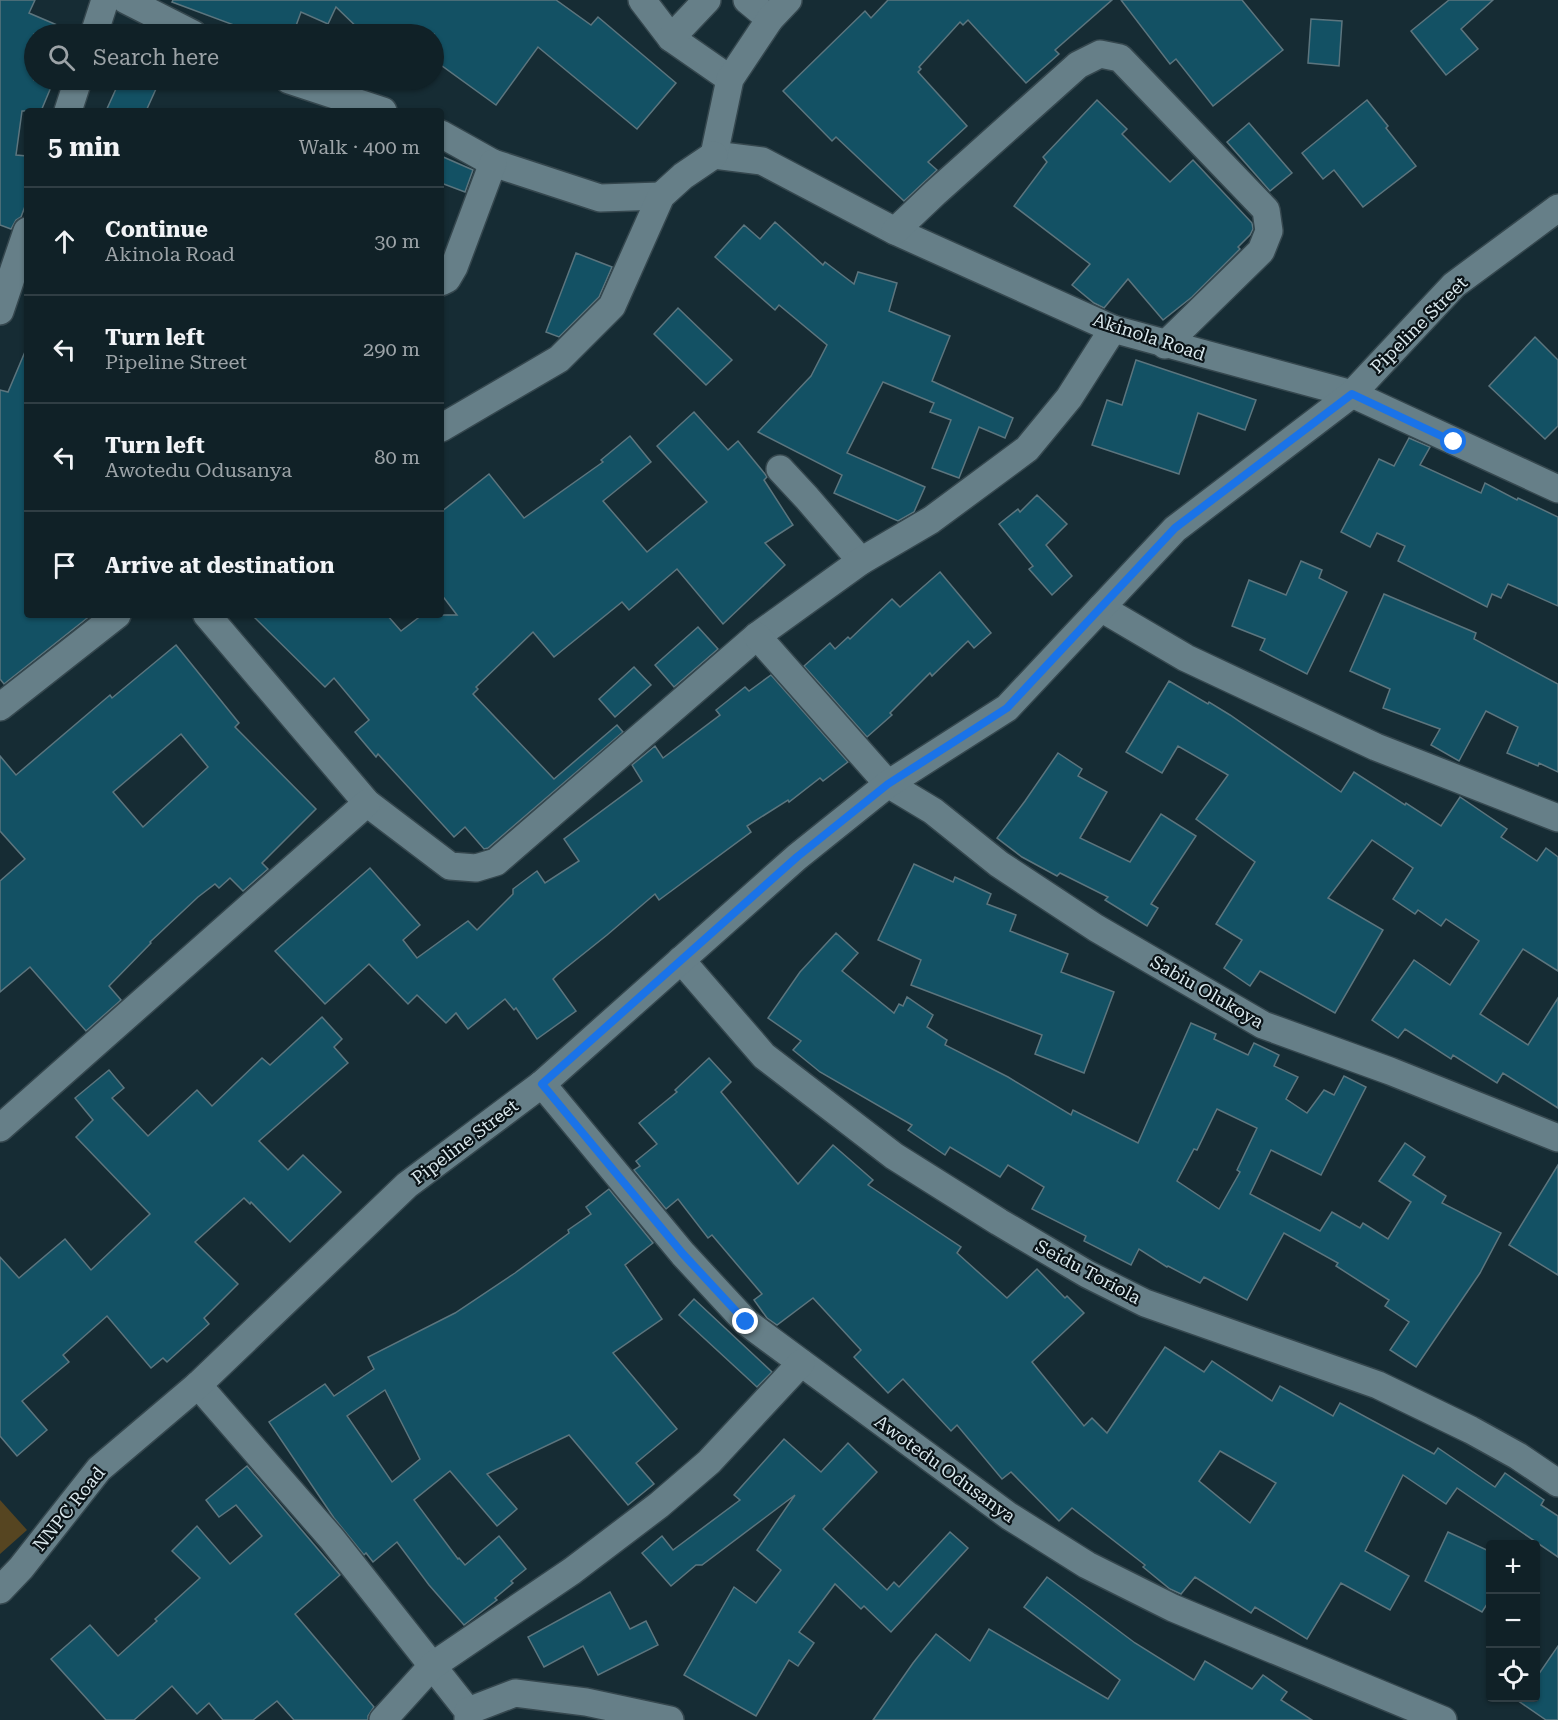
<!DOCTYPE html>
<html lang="en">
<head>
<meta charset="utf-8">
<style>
	body { margin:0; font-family:"Roboto Serif",serif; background:#1e2e33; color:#f1f3f6 }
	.controls { position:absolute; right:18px; bottom:18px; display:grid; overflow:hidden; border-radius:6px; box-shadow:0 2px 4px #0004 }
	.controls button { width:54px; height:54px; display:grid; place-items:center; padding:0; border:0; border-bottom:2px solid #303e44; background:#102127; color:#f1f3f6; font:30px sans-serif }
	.stop { position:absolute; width:18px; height:18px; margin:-14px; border:4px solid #1a73e8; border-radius:50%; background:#fff }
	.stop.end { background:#1a73e8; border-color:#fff; box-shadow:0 2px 6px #0008 }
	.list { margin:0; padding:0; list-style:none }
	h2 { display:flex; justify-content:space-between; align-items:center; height:78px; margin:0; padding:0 24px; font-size:26px }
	h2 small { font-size:20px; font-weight:400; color:#9ca3a7 }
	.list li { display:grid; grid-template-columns:39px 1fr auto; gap:18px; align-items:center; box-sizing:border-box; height:108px; padding:0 24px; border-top:2px solid #303e44 }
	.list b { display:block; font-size:22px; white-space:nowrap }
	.list p { margin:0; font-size:20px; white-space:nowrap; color:#9ca3a7 }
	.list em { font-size:20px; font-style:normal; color:#9ca3a7 }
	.icon { flex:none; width:33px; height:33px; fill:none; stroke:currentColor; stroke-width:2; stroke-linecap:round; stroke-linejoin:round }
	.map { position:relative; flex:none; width:1558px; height:1720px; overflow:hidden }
	.search { position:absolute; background:#102127; box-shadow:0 2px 4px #0004; left:24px; top:24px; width:420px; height:66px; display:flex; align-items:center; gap:15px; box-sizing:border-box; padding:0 21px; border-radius:33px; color:#9ca3a7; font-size:22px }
	.panel { position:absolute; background:#102127; box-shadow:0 2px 4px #0004; left:24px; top:108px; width:420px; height:510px; border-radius:6px }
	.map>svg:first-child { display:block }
</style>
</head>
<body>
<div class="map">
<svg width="1558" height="1720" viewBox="0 0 1558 1720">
	<rect width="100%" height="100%" fill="#162c34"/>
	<polygon fill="#564521" points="0,1500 27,1530 0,1554"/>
	<g fill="#135164" stroke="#5c757e" stroke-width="1.5" fill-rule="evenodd">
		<polygon points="0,0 35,0 29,13 78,34 34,34 34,80 54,80 41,111 22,111 16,155 27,156 27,201 21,217 16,220 11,229 0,225"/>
		<polygon points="173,0 556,0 591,25 598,17 676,83 637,129 538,47 496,105 434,60 434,34 364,34 336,7 328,24 301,12 293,34 258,34 172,2"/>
		<polygon points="888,0 1112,0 1055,50 1059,54 1026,83 968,20 963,25 960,22 919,67 921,69 918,72 967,126 928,162 937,170 904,201 836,137 832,141 783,91 865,11 871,18"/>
		<polygon points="1121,0 1242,0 1283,50 1213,106 1176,59 1170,64"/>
		<polygon points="1449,0 1493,0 1461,29 1478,49 1446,75 1411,31"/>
		<polygon points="1311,19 1342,21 1339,66 1308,63"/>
		<polygon points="120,80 160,80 146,111 106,111"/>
		<polygon points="1097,100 1127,129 1122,134 1170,182 1193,160 1252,223 1253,229 1250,235 1238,247 1240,249 1192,297 1163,320 1128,279 1104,308 1094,303 1072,285 1090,264 1014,206 1047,162 1043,157"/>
		<polygon points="1367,100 1388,126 1386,128 1416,166 1363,207 1334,170 1323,179 1302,153"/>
		<polygon points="1249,123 1292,173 1270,191 1227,142"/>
		<polygon points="441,156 473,170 465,192 441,183"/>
		<polygon points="775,222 823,265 825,262 854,284 858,272 897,283 889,311 950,336 932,381 1013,418 1005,438 979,427 959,478 932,468 951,420 930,412 934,403 883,382 847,453 925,487 914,512 898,521 834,493 842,475 758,432 811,376 827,345 779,305 775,310 715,257 744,225 760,239"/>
		<polygon points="576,253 612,267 599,297 559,337 546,332"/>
		<polygon points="678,308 732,360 706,385 654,334"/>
		<polygon points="1535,337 1558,360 1558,426 1545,439 1489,386"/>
		<polygon points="27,347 27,615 91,615 4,684 0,679 0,390 8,392"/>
		<polygon points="1136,360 1256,400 1245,430 1198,413 1179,474 1092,445 1107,400 1122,405"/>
		<polygon points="694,412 728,450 738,441 765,474 767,477 764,480 793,525 765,543 785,565 723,624 677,569 629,610 622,602 554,657 533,632 476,687 478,689 473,694 554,779 617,725 623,732 488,848 484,849 465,827 454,837 378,754 376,757 355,732 369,720 334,678 325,687 252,615 387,615 401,631 422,615 457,615 441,594 441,512 489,474 524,518 603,462 601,460 630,436 651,462 603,501 647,552 707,502 657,446"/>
		<polygon points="1409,438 1430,447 1420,465 1481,493 1485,483 1517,500 1518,498 1558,517 1558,606 1508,584 1501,598 1492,594 1487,607 1398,561 1405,546 1377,533 1370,547 1341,532 1379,459 1394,466"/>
		<polygon points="1037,495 1067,524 1046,545 1072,576 1052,595 1029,569 1033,566 999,524 1018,509 1020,512"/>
		<polygon points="1301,561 1322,570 1319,578 1347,592 1307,674 1260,650 1265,639 1232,626 1249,580 1286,595"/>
		<polygon points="940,572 991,633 974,648 968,641 932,676 930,673 890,713 892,715 867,737 804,666 830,643 835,649 848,637 850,639 892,599 900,607"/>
		<polygon points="1384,594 1476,633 1474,639 1558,684 1558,772 1539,763 1538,766 1507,753 1518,727 1486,711 1459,761 1431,745 1440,729 1383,708 1390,689 1350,671"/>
		<polygon points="698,627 718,649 674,687 655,665"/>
		<path d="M176,645L239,723L235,727L316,809L262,863L268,869L243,891L230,878L219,888L215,884L198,897L150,942L151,943L109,986L121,1000L86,1031L30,967L0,992V881L25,859L0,831V756L16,775L110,695L112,698ZM181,734L208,767L143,827L113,792Z"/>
		<polygon points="634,667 651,685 615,717 599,699"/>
		<polygon points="771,675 848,762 823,781 820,778 789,802 788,800 747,826 751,832 659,900 655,894 607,935 557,975 553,979 576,1011 537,1039 516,1008 514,1010 505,999 468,1029 456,1013 446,1023 417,995 408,1004 369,964 325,1004 275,951 370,868 420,925 403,940 417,958 468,921 477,930 513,894 513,889 537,871 545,883 579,861 564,839 642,781 632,765 655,746 663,758 720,715 716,710 745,687 749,691"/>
		<polygon points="1169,681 1208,704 1209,702 1230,715 1341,792 1354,772 1405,805 1406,803 1441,826 1460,797 1507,829 1501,837 1537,861 1546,848 1558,857 1558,971 1523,949 1480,1014 1528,1045 1558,998 1558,1108 1503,1073 1497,1083 1453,1055 1451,1059 1405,1029 1398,1038 1372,1020 1414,960 1450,985 1479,941 1446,919 1441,926 1418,910 1415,914 1393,899 1413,868 1372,840 1328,898 1383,930 1335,1013 1260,971 1250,986 1224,968 1242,940 1216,924 1255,862 1196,819 1228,775 1178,746 1162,773 1126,752"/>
		<polygon points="1058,753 1082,769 1078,776 1107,792 1080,838 1130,862 1161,814 1196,836 1151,904 1158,908 1147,926 1105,900 1108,897 1060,873 1057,876 1022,857 997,838 1025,801"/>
		<polygon points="914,864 953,882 955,877 991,894 987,904 1016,915 1010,931 1068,954 1061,972 1114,992 1084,1073 1035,1054 1042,1035 911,985 921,960 878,940"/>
		<path d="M836,933L858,953L842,971L894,1013L899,1004L903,1006L907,997L933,1015L927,1027L947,1040L945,1045L1008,1077L1071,1115L1073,1110L1138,1143L1191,1023L1216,1034L1214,1039L1248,1055L1254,1043L1279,1055L1274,1066L1298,1077L1286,1099L1307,1113L1324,1090L1334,1095L1344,1076L1366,1087L1321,1175L1271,1150L1250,1194L1320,1231L1332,1212L1360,1228L1363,1223L1388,1239L1411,1202L1379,1181L1405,1143L1425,1157L1413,1175L1446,1196L1442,1203L1501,1233L1480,1273L1416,1367L1390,1350L1409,1322L1385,1306L1389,1300L1336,1266L1338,1263L1284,1233L1247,1300L1204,1277L1200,1283L1168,1266L1167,1267L1139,1249L1131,1265L1084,1241L1086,1236L1032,1209L1044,1187L1008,1165L1000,1177L950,1147L945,1155L908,1130L912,1125L820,1072L793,1050L801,1041L768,1018L800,972ZM1217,1109L1257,1128L1237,1170L1240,1172L1219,1209L1177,1181L1194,1149L1197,1150Z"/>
		<polygon points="322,1017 342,1039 334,1047 348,1063 259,1141 288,1170 303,1155 341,1192 290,1242 251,1202 250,1204 244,1198 195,1242 238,1284 204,1318 209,1324 167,1362 163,1358 151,1368 107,1316 63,1355 69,1362 22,1401 47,1430 17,1456 0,1436 0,1257 19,1278 65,1239 91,1270 150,1214 76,1137 93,1120 75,1098 109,1070 124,1088 112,1098 148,1136 197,1090 212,1106 262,1058 270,1065"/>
		<path d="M709,1058L731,1082L721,1092L798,1184L833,1145L873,1180L868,1185L961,1247L957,1253L1007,1298L1037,1269L1065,1298L1067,1296L1084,1313L1032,1362L1084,1426L1092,1418L1107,1433L1165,1347L1204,1372L1212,1361L1272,1401L1280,1386L1333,1416L1340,1403L1434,1454L1438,1448L1495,1487L1505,1473L1544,1500L1541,1505L1558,1516V1557L1457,1488L1446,1504L1403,1475L1365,1551L1409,1576L1390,1610L1341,1583L1307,1639L1255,1607L1251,1613L1195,1577L1181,1594L1170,1589L1143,1567L1145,1565L1072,1508L1059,1521L1011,1472L1002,1479L957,1425L951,1431L903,1379L888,1393L854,1357L861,1350L813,1298L777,1325L767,1318L754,1300L762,1294L712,1235L708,1238L678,1199L666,1209L634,1170L640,1166L636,1161L657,1144L639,1123L677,1092L675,1090ZM1220,1451L1276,1483L1250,1523L1199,1481Z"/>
		<polygon points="1558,1165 1558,1275 1509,1245"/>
		<path d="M609,1189L653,1243L625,1265L662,1319L613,1353L677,1429L636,1463L654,1484L628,1505L569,1435L487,1474L517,1509L497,1526L450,1471L414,1500L458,1559L459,1558L465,1565L499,1536L526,1569L511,1581L513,1583L495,1598L497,1600L464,1625L429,1585L397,1542L373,1562L366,1553L364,1555L334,1518L269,1422L325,1384L334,1396L374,1369L368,1357L455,1313L515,1273L569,1233L568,1230L591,1214L586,1207ZM385,1390L420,1459L392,1482L347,1416Z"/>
		<polygon points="694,1299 772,1372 757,1387 679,1315"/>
		<polygon points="784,1439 821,1472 848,1443 877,1472 823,1529 887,1590 894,1582 899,1587 950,1532 968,1548 891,1632 864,1606 861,1609 835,1584 799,1632 814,1643 798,1666 789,1660 756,1716 684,1675 734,1587 756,1603 781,1570 757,1550 795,1495 702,1565 696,1565 671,1586 642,1553 662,1536 673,1550 740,1500 734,1495"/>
		<polygon points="247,1466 340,1575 295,1614 374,1707 368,1716 368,1720 294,1720 277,1701 253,1720 223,1720 209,1703 197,1714 172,1686 134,1720 106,1720 51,1659 90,1625 118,1656 157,1621 155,1619 200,1578 172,1551 197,1526 230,1564 262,1536 236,1505 219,1517 206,1500"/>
		<polygon points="1448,1532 1491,1552 1491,1598 1482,1612 1425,1581"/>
		<polygon points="1047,1577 1135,1643 1194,1680 1205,1661 1252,1689 1263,1675 1287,1692 1281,1700 1312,1720 873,1720 913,1663 936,1634 970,1661 989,1629 1108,1699 1120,1680 1024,1607"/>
		<polygon points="610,1592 630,1629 646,1621 658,1645 598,1675 583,1646 544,1667 528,1637"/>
		<polygon points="1558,1646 1558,1720 1546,1720 1514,1698 1536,1698 1536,1678"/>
	</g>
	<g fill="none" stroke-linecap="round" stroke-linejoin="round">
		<g stroke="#35474e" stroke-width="30">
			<g id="minor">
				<polyline points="126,0 193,34"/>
				<polyline points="642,0 671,38 730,79"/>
				<polyline points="747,0 770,19"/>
				<polyline points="94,34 105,0"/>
				<polyline points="671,38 707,0"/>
				<polyline points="289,80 383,111"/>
				<polyline points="68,111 78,80"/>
				<polyline points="441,134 493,163 600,198 661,196"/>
				<polyline points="714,155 762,161 895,231 1113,329 1352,394 1558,489"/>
				<polyline points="714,155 730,79 770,19 788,0"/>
				<polyline points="895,231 935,193 1078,65 1100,54 1120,58 1266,210 1269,231 1261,251 1165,345"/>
				<polyline points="441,282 447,279 454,267 493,163"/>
				<polyline points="0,311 27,231"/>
				<polyline points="441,428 559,359 612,306 661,196 683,176 714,155"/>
				<polyline points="780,469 807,498 861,561"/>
				<polyline points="1101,608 1186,658 1376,747 1558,818"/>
				<polyline points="207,615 367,803 450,866 476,868 496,862 757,636 861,561 931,520 1027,449 1069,398 1113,329"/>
				<polyline points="757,636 888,784 933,811 999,864 1096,928 1263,1025 1390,1071 1558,1138"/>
				<polyline points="0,707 117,615"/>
				<polyline points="681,960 764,1056 894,1156 999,1222 1087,1274 1145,1303 1378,1385 1471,1430 1518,1456 1558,1483"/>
				<polyline points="542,1084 683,1254 746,1322 1009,1516 1087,1565 1173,1608 1443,1720"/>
				<polyline points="0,1128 367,803"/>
				<polyline points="198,1385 332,1539 468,1711 468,1720"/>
				<polyline points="0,1590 21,1568 99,1469 198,1385 407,1185 542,1084 797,857 888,784 1007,708 1175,529 1352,394 1454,285 1558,208"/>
				<polyline points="468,1711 515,1693 586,1702 670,1720"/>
				<polyline points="383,1720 432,1666 572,1571 659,1505 709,1462 801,1363"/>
			</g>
		</g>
		<use href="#minor" stroke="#667f88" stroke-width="27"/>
	</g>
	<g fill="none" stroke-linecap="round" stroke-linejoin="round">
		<polyline stroke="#1a73e8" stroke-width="8" points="746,1322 683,1254 542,1084 797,857 888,784 1007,708 1175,528 1352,394 1454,442"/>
	</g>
	<g text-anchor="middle" stroke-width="4.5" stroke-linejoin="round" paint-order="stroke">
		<g font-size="18" fill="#dae8ed" stroke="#0a1317">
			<text transform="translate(1419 325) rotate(-45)" y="6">Pipeline Street</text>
			<text transform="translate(1149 337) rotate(18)" y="6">Akinola Road</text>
			<text transform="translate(1207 992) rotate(30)" y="6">Sabiu Olukoya</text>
			<text transform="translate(465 1142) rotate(-37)" y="6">Pipeline Street</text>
			<text transform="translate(1088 1272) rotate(28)" y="6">Seidu Toriola</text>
			<text transform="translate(945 1469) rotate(36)" y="6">Awotedu Odusanya</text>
			<text transform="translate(69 1509) rotate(-51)" y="6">NNPC Road</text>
		</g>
	</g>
</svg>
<div class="controls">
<button>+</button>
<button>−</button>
<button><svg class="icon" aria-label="locate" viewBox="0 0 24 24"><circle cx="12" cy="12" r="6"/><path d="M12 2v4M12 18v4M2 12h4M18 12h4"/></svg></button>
</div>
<div class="stop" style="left:1454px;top:442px"></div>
<div class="stop end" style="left:746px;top:1322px"></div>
<div class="search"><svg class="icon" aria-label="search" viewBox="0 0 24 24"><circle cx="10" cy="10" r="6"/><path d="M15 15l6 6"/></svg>Search here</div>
<section class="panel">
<h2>5 min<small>Walk · 400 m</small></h2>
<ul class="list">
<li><svg class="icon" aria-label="ahead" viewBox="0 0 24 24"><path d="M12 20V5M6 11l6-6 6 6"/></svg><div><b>Continue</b><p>Akinola Road</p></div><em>30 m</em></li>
<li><svg class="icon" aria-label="left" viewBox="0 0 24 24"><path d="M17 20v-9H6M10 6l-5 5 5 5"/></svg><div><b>Turn left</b><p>Pipeline Street</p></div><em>290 m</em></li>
<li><svg class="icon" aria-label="left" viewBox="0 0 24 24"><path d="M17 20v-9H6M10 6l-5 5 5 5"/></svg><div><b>Turn left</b><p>Awotedu Odusanya</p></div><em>80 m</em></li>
<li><svg class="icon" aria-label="arrive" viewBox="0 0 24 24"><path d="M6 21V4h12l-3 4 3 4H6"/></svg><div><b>Arrive at destination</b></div></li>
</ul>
</section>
</div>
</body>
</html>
